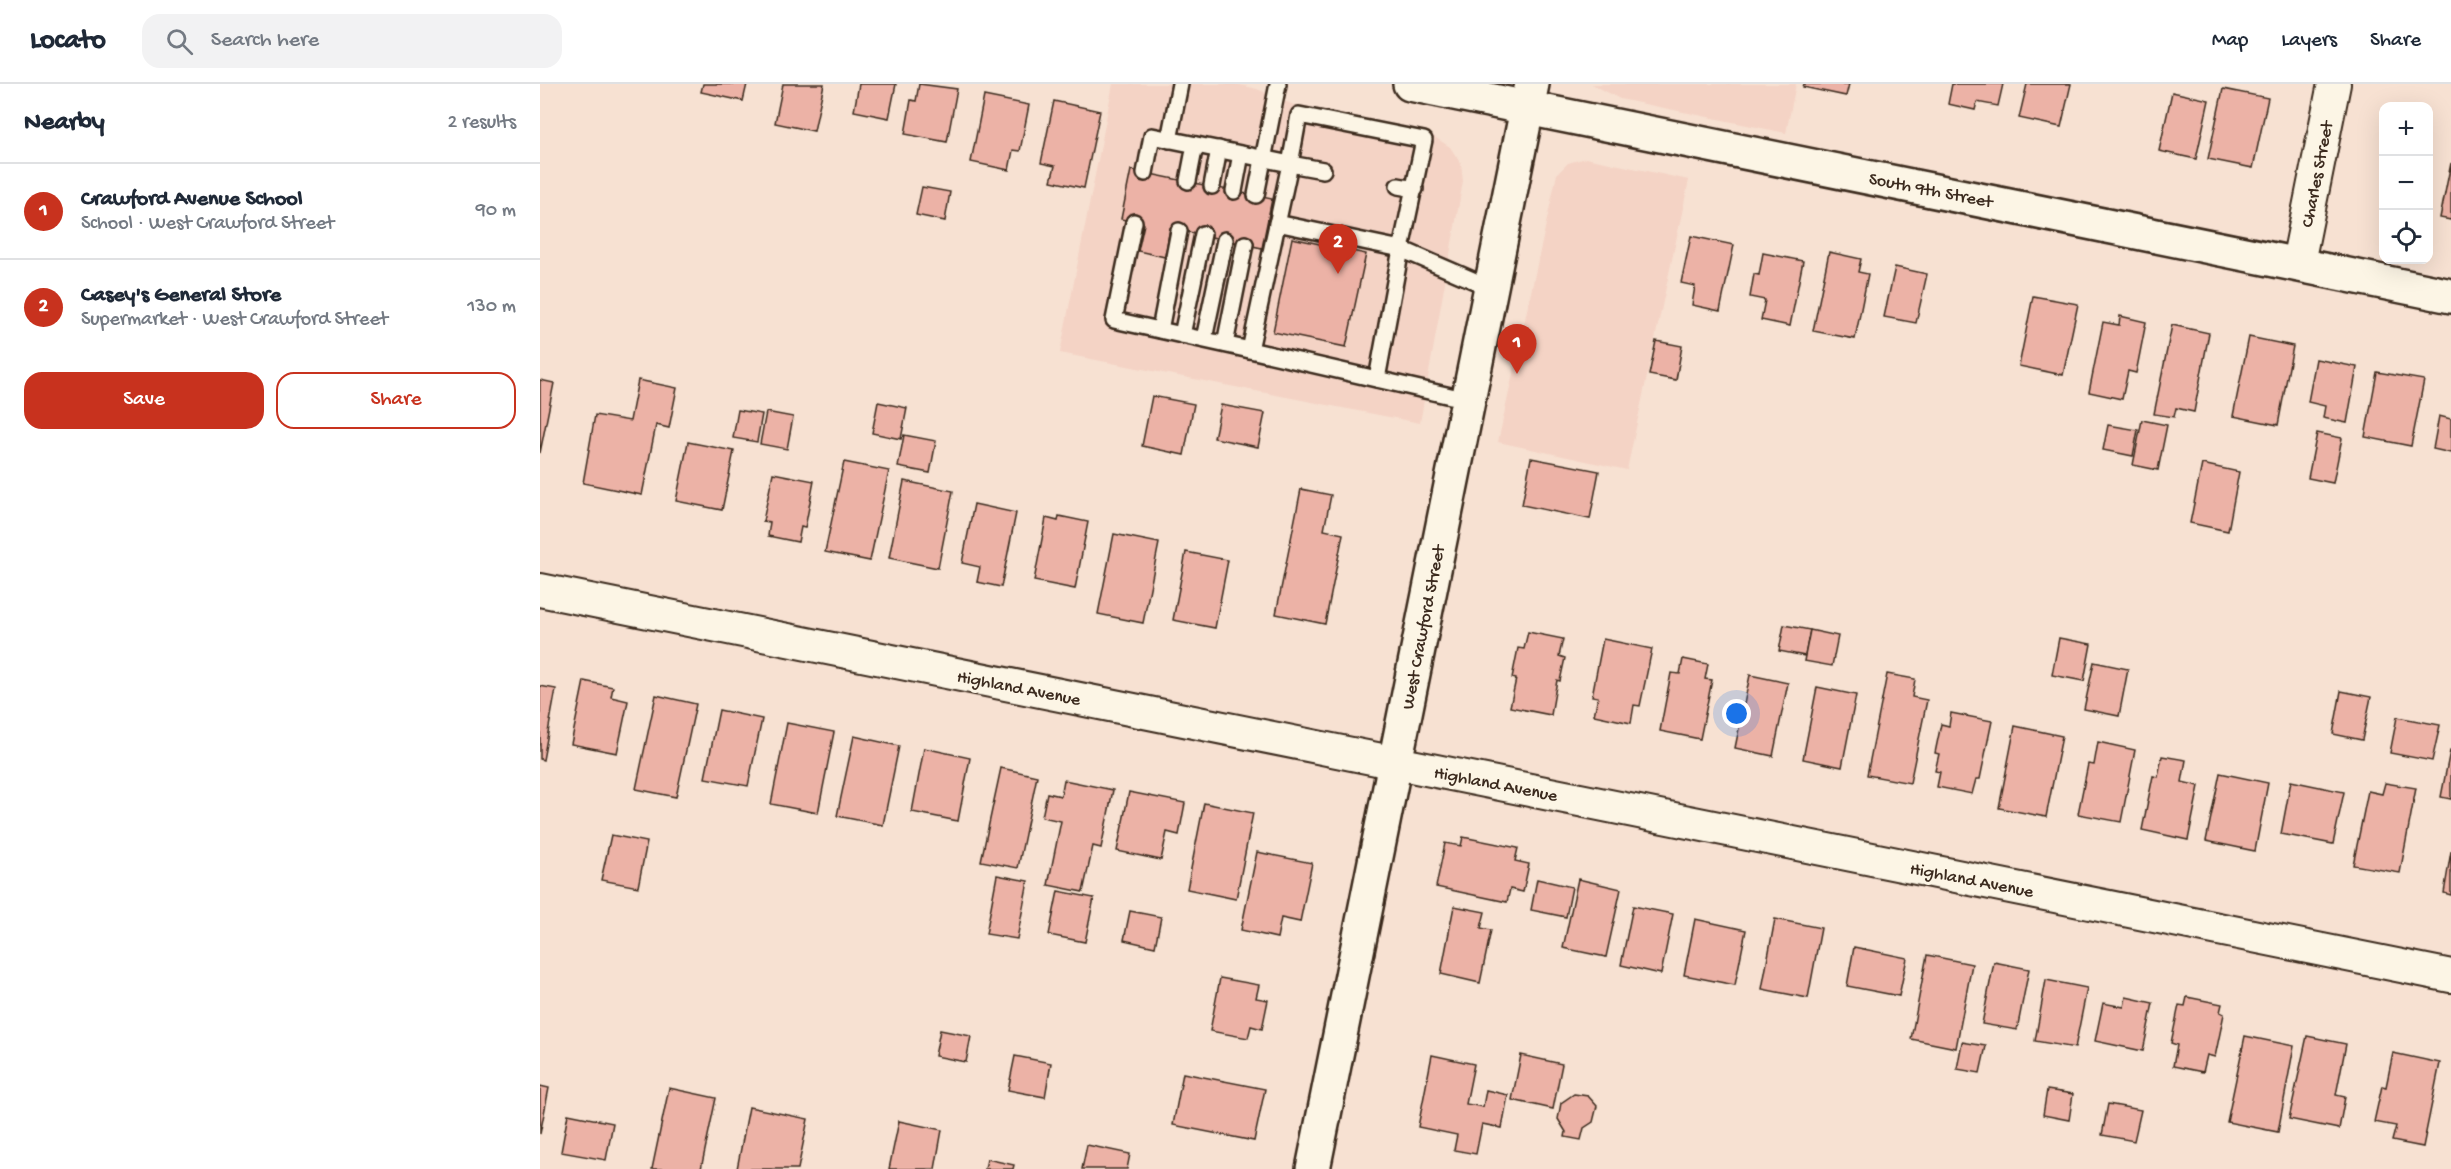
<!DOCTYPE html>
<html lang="en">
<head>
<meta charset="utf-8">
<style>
	body { margin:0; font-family:"Gochi Hand",sans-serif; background:#f2f2f3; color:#1f2937 }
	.controls { position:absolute; right:18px; top:18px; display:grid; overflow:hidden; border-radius:12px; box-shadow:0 6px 24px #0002 }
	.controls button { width:54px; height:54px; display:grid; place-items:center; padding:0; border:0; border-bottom:2px solid #e0e1e3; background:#fff; color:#1f2937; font:30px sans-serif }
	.you { position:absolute; left:1197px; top:630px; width:21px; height:21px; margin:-15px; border:4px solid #fff; border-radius:50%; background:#1a73e8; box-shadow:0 0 0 9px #1a73e833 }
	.badge { display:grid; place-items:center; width:39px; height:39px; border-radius:50%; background:#c8321e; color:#fff; font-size:20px; font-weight:700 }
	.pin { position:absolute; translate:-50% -50px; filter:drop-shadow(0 2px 3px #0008) }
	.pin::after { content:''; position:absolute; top:32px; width:21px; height:18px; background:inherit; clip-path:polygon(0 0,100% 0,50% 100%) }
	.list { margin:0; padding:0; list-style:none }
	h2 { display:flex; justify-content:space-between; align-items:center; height:78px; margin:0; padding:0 24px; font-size:26px }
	h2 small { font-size:20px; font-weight:400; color:#747a83 }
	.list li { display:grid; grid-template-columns:39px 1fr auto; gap:18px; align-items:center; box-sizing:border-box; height:96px; padding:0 24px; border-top:2px solid #e0e1e3 }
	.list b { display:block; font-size:22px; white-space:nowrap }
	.list p { margin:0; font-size:20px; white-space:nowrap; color:#747a83 }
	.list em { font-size:20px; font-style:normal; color:#747a83 }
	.actions { display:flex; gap:12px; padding:18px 24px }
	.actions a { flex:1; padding:14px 0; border:2px solid #c8321e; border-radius:18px; text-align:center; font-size:21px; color:#c8321e }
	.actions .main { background:#c8321e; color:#fff }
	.icon { flex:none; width:33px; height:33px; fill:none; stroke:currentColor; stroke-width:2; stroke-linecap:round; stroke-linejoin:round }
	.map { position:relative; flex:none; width:1911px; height:1085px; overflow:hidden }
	header { display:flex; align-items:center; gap:36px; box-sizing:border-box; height:84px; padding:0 30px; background:#fff; border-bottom:2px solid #e0e1e3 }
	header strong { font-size:28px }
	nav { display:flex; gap:33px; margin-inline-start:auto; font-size:21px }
	.search { width:420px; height:54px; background:#f2f2f3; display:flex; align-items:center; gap:15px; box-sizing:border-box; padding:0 21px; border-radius:18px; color:#747a83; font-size:22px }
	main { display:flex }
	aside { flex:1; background:#fff }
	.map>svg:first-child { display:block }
</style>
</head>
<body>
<header>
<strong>Locato</strong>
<div class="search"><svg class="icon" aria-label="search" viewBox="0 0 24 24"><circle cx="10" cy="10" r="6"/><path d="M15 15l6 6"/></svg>Search here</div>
<nav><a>Map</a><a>Layers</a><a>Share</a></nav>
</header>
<main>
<aside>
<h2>Nearby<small>2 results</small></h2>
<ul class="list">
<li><span class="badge">1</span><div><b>Crawford Avenue School</b><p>School · West Crawford Street</p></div><em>90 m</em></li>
<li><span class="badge">2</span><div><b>Casey's General Store</b><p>Supermarket · West Crawford Street</p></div><em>130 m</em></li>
</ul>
<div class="actions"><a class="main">Save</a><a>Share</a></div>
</aside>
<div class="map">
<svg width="1911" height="1085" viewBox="0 0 1911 1085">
	<rect width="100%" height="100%" fill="#f7e1d2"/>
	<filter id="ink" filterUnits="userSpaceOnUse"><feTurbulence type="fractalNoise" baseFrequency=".0167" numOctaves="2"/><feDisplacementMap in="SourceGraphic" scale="12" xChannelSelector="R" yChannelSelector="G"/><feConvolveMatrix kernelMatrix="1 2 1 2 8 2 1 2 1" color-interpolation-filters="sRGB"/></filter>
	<g filter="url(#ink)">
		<g fill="#f4d3c5">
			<polygon points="573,0 696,0 717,5 754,21 893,52 910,63 921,80 923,97 880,339 520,269"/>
			<polygon points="1052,0 1256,0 1246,49 1080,15"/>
			<polygon points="1046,74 1149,96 1087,386 958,358 1017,90 1028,79"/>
		</g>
		<g fill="#ecb2a6" stroke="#3b2a1e" stroke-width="1.5">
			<polygon points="163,0 207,0 203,17 161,8"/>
			<polygon points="243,0 284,0 274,47 235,39"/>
			<polygon points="319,0 356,0 349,34 314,27"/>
			<polygon points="379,0 417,5 407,58 365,50 371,16 376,17"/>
			<polygon points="1264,0 1309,0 1306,12 1263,3"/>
			<polygon points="1412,0 1463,0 1458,22 1437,18 1435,26 1408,20"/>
			<polygon points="1487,0 1531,0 1521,43 1479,34"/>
			<polygon points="1683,5 1728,14 1713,84 1668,75"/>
			<polygon points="1632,8 1669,16 1656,75 1619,67"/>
			<polygon points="444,12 489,21 480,67 473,66 469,86 431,78"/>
			<polygon points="514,17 560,27 544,104 511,97 515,82 501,79"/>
			<polygon points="1911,79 1911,136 1900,134"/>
			<polygon points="591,86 732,115 722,164 630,144 625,173 598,167 604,140 581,135"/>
			<polygon points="382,103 410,108 405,137 376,131"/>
			<polygon points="1151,152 1194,161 1180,227 1152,221 1155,202 1141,199"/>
			<polygon points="752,154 826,170 806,263 733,248"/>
			<polygon points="1289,168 1321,175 1318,188 1328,190 1315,255 1273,247"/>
			<polygon points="1223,169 1263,177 1250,242 1221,236 1225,216 1210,213 1214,190 1219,191"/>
			<polygon points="1355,183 1387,190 1376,239 1344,233"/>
			<polygon points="1493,212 1538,220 1523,291 1479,282"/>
			<polygon points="1580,232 1606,238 1596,289 1588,287 1582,315 1549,308 1563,238 1579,241"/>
			<polygon points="1632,241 1669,249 1654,328 1636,324 1634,333 1614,330"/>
			<polygon points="1709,253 1753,262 1738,341 1693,332"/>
			<polygon points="1116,257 1142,262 1136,296 1109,291"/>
			<polygon points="1776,275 1817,283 1807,339 1783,334 1785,322 1768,318"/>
			<polygon points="1837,288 1884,296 1871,362 1825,353"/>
			<polygon points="0,296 14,299 0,369"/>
			<polygon points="98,296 137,304 129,344 116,341 102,411 43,399 55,331 90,337"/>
			<polygon points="612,312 654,320 644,371 602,362"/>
			<polygon points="338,318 367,324 361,355 332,349"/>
			<polygon points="681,321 725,329 718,363 674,354"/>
			<polygon points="198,326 222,330 217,358 193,354"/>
			<polygon points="226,328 253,333 247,365 220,360"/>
			<polygon points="1899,332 1911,335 1911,369 1893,365"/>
			<polygon points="1602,336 1627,341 1618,386 1593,381"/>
			<polygon points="1568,341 1598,346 1593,372 1563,366"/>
			<polygon points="1777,349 1802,354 1793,399 1768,394"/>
			<polygon points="364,351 396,357 390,389 358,383"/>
			<polygon points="148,358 194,367 182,426 136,417"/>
			<polygon points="991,374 1059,387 1050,435 982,421"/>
			<polygon points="304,378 349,387 330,477 285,468"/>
			<polygon points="1662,380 1699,388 1688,447 1650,439"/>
			<polygon points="233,389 274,397 265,444 261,443 258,458 228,452 230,438 223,437"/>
			<polygon points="364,397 413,407 398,484 349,474"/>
			<polygon points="761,405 791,411 784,446 803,450 785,540 736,530"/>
			<polygon points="434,420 476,429 461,503 437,498 440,483 422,479"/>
			<polygon points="519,432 548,438 535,505 494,497 506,434 518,437"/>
			<polygon points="574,450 619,459 603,539 558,530"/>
			<polygon points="646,468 688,476 675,544 633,536"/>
			<polygon points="1244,541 1270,546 1265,572 1239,567"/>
			<polygon points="1270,546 1298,552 1292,582 1264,577"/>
			<polygon points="988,548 1023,555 1019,572 1025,574 1020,597 1017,596 1011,631 970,623 976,595 972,594 978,564 984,565"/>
			<polygon points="1519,554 1551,560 1544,597 1512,591"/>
			<polygon points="1063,555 1112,565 1100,622 1094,621 1091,639 1054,631 1058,613 1052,612"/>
			<polygon points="1143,575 1168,580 1165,595 1172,596 1160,655 1120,647 1131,589 1140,590"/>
			<polygon points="1554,578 1588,585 1579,632 1544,625"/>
			<polygon points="1347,590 1375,595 1372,613 1387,616 1370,699 1327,691"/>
			<polygon points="1210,591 1248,599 1233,672 1195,664"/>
			<polygon points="44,597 73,603 71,613 88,617 77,669 31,660"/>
			<polygon points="0,602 16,605 3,676 0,675"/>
			<polygon points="1277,603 1316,611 1302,683 1263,675"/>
			<polygon points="1801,607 1831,613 1822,656 1793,650"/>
			<polygon points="116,611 156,620 136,713 96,705"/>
			<polygon points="179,626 222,635 208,702 165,694"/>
			<polygon points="1411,629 1452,637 1440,695 1436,695 1432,710 1397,703 1400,688 1395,687 1399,670 1395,669 1401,640 1409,642"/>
			<polygon points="1857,633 1900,641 1892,677 1850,669"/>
			<polygon points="247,639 294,648 278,729 231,720"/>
			<polygon points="1475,642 1522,652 1506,733 1459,724"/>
			<polygon points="314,652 359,662 343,741 297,732"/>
			<polygon points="1558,658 1595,666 1581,738 1538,730 1548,680 1554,681"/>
			<polygon points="384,664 430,674 418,737 372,728"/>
			<polygon points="1910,667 1911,667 1911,715 1901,713"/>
			<polygon points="1622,672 1646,676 1642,698 1659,702 1648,756 1602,746 1613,692 1618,693"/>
			<polygon points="461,684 497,692 478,784 441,777"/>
			<polygon points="1680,689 1728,699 1715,767 1666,757"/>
			<polygon points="524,696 573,706 561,764 553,762 543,808 508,801 521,737 502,733 507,709 521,712"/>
			<polygon points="1751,697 1804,708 1793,760 1741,750"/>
			<polygon points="1845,699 1876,704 1860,789 1813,781 1828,707 1842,710"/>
			<polygon points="589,708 645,719 639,751 627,748 621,776 577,767"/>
			<polygon points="664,719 713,729 696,815 647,805"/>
			<polygon points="71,751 107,758 98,803 61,796"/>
			<polygon points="923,753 978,764 975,777 989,780 983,808 970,805 967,818 896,803 905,759 921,762"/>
			<polygon points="1911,767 1911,811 1904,809"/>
			<polygon points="717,768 772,779 760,838 741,834 737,854 701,846"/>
			<polygon points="457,791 488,797 477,855 446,850"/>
			<polygon points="997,795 1032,803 1026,833 991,826"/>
			<polygon points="1038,795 1081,805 1066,873 1023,864"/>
			<polygon points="518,807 554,814 545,858 509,851"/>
			<polygon points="914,822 945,828 941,844 951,846 940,899 901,890"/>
			<polygon points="1093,822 1133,830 1121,890 1081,881"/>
			<polygon points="590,827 621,833 615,863 584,856"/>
			<polygon points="1155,835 1206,846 1195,901 1144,891"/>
			<polygon points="1235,835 1281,844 1268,914 1222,905"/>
			<polygon points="1314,863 1367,874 1359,912 1307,902"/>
			<polygon points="1387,871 1432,880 1416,964 1371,955"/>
			<polygon points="1454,878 1489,885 1477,946 1442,940"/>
			<polygon points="680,894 719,901 716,914 728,916 722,945 711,942 708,954 670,947"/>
			<polygon points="1506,896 1547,904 1535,964 1495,957"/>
			<polygon points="1586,913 1613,919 1603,967 1555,957 1563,919 1584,923"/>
			<polygon points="1647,913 1682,920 1680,928 1684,930 1675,973 1667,971 1663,988 1633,982 1637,961 1631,959 1639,921 1645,922"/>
			<polygon points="400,946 431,952 426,978 395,972"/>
			<polygon points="1705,952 1754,962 1738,1048 1687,1038"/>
			<polygon points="1767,952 1806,960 1796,1011 1805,1013 1799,1045 1749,1035"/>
			<polygon points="1422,958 1446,962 1440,989 1417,985"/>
			<polygon points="1853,969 1900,979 1883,1063 1852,1057 1856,1042 1834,1038 1842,1002 1846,1003"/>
			<polygon points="892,971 934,980 926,1020 943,1023 946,1006 968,1011 962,1044 942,1040 936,1070 914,1066 917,1051 878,1043"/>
			<polygon points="981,971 1022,980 1013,1025 972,1016"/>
			<polygon points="475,972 511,979 505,1013 468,1006"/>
			<polygon points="643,989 725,1005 714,1057 633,1041"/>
			<polygon points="0,1002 9,1004 0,1050"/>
			<polygon points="129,1004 176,1014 161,1085 112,1085"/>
			<polygon points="1507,1006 1533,1010 1529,1036 1503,1031"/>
			<polygon points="1034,1010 1048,1012 1057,1022 1053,1038 1044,1044 1041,1056 1025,1053 1026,1048 1018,1035 1021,1019"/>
			<polygon points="1568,1020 1601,1026 1594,1057 1562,1051"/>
			<polygon points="209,1023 268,1035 258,1085 197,1085"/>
			<polygon points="28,1030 73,1039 66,1076 21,1068"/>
			<polygon points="359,1037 402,1046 395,1085 349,1085"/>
			<polygon points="547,1061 590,1070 587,1085 542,1085"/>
			<polygon points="447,1075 474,1081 473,1085 445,1085"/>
		</g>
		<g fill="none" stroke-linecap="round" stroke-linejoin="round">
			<g stroke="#3b2a1e" stroke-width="20">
				<g id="service">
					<polyline points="629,56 640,0"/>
					<polyline points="605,89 612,52 750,80 710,266 928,316"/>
					<polyline points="648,97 655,61"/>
					<polyline points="672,102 679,65"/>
					<polyline points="858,102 875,105"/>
					<polyline points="694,107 701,70"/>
					<polyline points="716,111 738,0"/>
					<polyline points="594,138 574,236 710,266"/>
					<polyline points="737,139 861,165 884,56 759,31 750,80 783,86"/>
					<polyline points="620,246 639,147"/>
					<polyline points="642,251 663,150"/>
					<polyline points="664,255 685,156"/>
					<polyline points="685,260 705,160"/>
					<polyline points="837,295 861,165 951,204"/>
				</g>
			</g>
			<g stroke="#3b2a1e" stroke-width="36">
				<g id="minor">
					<polyline points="1758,179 1794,0"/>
					<polyline points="0,506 1911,892"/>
				</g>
			</g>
			<g stroke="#3b2a1e" stroke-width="38">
				<polyline id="secondary" points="773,1085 992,0"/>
			</g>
			<g stroke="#3b2a1e" stroke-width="38">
				<polyline id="primary" points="870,0 1911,212"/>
			</g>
			<use href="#service" stroke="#fcf5e5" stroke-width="15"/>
			<use href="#minor" stroke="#fcf5e5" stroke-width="32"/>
			<use href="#secondary" stroke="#fcf5e5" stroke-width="33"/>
			<use href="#primary" stroke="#fcf5e5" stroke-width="33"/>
		</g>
	</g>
	<g text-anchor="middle" stroke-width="6" stroke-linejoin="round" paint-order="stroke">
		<g font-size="18" fill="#3b2a1e" stroke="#fcf5e5">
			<text transform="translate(1776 90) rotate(-79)" y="6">Charles Street</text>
			<text transform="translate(1391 105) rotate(11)" y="6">South 9th Street</text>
			<text transform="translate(882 543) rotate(-79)" y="6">West Crawford Street</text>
			<text transform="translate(479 603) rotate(11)" y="6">Highland Avenue</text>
			<text transform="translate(956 699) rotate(11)" y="6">Highland Avenue</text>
			<text transform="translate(1432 795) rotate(11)" y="6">Highland Avenue</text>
		</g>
	</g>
</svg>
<div class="controls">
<button>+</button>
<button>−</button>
<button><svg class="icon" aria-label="locate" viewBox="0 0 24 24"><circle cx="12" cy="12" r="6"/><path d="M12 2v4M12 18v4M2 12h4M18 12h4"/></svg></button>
</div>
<div class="you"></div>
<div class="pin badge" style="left:977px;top:290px">1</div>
<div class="pin badge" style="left:798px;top:190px">2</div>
</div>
</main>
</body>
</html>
